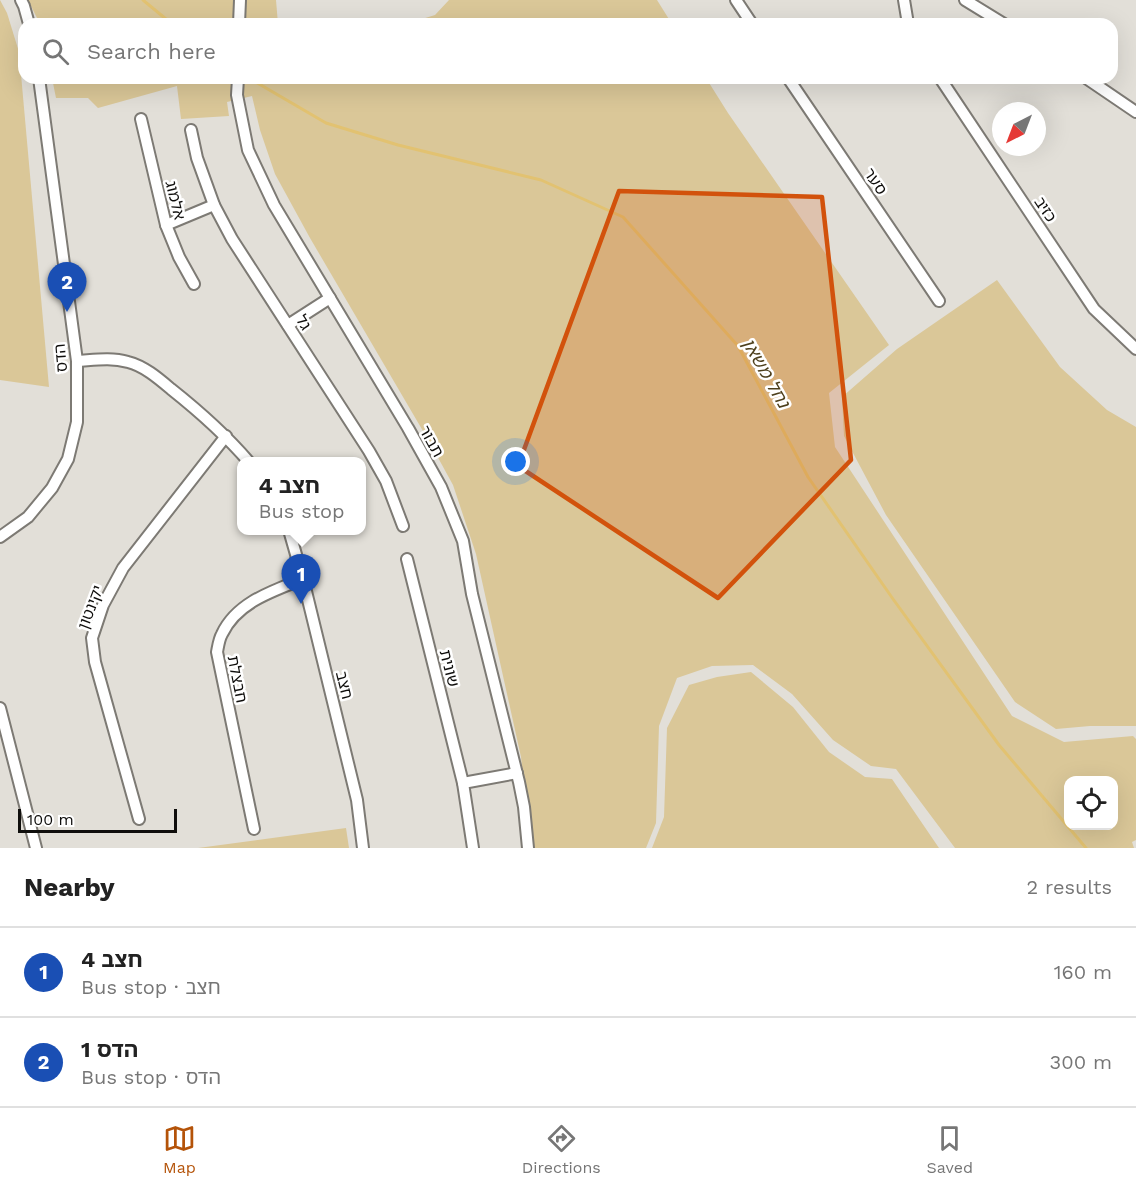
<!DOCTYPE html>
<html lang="en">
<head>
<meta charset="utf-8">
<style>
	body { margin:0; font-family:"Work Sans","Noto Sans Hebrew",sans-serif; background:#f2f2f2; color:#222 }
	.controls { position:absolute; right:18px; bottom:18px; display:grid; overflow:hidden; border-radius:12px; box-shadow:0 6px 24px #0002 }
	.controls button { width:54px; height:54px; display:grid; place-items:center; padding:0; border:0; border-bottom:2px solid #e0e0e0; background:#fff; color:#222; font:30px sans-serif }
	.compass { position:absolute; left:992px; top:102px; width:54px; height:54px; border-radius:50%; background:#fff; box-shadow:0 6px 24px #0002; rotate:222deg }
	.scale { position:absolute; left:18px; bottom:15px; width:159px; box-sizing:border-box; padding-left:6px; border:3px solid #0f0e0c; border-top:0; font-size:16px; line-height:21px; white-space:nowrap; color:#0f0e0c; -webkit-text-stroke:4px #fff; paint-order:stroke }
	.you { position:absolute; left:516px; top:462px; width:21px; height:21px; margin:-15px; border:4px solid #fff; border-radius:50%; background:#1a73e8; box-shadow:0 0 0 9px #1a73e833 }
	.badge { display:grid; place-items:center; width:39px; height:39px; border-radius:50%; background:#b45309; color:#fff; font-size:20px; font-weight:700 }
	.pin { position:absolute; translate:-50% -50px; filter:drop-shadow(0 2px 3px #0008) }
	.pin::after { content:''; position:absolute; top:32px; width:21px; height:18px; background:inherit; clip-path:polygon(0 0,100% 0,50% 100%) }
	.popup { position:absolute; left:237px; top:457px; width:129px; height:78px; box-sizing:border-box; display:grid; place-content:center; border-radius:12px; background:#fff; filter:drop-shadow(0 2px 4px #0005); font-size:20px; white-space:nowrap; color:#767676 }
	.popup b { font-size:22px; color:#222 }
	.popup::after { content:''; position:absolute; left:50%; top:100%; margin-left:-12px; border:12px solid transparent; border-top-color:#fff }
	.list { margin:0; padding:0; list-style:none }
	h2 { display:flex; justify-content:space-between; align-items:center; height:78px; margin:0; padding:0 24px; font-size:26px }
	h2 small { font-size:20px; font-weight:400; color:#767676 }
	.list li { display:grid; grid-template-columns:39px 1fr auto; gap:18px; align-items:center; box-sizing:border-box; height:90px; padding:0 24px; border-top:2px solid #e0e0e0 }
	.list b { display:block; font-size:22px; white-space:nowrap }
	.list p { margin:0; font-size:20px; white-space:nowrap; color:#767676 }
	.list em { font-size:20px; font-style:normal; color:#767676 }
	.icon { flex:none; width:33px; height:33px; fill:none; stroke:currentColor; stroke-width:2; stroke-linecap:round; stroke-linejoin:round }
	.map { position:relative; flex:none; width:1136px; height:848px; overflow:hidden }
	.search { position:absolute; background:#fff; box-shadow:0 6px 24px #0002; left:18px; right:18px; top:18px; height:66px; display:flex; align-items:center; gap:15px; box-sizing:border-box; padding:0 21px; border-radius:18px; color:#767676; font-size:22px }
	.sheet { height:258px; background:#fff }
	nav { display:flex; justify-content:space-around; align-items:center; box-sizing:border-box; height:84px; border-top:2px solid #e0e0e0; background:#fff; font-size:16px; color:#767676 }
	nav a { display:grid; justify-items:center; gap:3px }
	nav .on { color:#b45309 }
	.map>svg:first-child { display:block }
</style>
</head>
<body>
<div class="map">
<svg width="1136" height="848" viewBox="0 0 1136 848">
	<rect width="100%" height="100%" fill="#e2dfd8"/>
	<g fill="#dac798" fill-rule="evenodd">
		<polygon points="0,0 7,13 19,52 49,387 0,380"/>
		<polygon points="28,0 276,0 278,24 40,24"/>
		<polygon points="449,0 657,0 672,24 406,24 435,15"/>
		<path d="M52,78H706L728,113L889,345L829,393L835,447L1012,716L1064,742L1133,736L1136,739V840L1132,842L1134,848H955L896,769L871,766L833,740L792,694L753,665L712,666L677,678L659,726L656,823L646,848H529L528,823L521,757L476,554L453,485L430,443L310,238L275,174L260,130L252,96L227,102L229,116L181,119L177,86L98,108L88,98H56ZM1068,780H1114V826H1068Z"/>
		<polygon points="997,280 1060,367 1107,410 1136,427 1136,726 1090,726 1056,729 1015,702 886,515 844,436 842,397 897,349"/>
		<polygon points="751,672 793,707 829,752 865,777 892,779 939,848 652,848 664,817 667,728 689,685 717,677"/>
		<polygon points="346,828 349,848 198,848"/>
	</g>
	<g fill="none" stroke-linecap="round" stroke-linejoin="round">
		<g stroke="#e2c271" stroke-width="3">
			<polyline points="143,0 172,24"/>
			<polyline points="249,78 326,123 398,145 541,180 623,217 738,346 808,477 893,599 999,745 1086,848"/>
		</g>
		<g stroke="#7d7a74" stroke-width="14">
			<g id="minor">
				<polyline points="21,0 24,6 29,24"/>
				<polyline points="736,0 752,24"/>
				<polyline points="904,0 908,24"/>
				<polyline points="965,0 1004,24"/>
				<polyline points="239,24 240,0"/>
				<polyline points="238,78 237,95 248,150 274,205 408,428 441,487 463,541 472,594 519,782 524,807 528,848"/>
				<polyline points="788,78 939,301"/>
				<polyline points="940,78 1094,309 1136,349"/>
				<polyline points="1086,78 1136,112"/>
				<polyline points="141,119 166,225 179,257 194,284"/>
				<polyline points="191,130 197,158 214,205 232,239 369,451 386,481 403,526"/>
				<polyline points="166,225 214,205"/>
				<polyline points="288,325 330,298"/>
				<path d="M77,361C94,360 111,357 128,362C144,366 158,378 171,389C200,412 224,433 249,462"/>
				<polyline points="289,530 303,579 357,800 363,848"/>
				<polyline points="0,537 28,517 52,488 68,459 77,422 77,361 39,78"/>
				<polyline points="407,559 463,783 473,848"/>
				<polyline points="0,708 36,848"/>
				<polyline points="463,783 517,773"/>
				<polyline points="139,819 95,662 92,638 103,605 123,568 226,436"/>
				<path d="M254,829L217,652C218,647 219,639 222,634C237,602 273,591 303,579"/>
			</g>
		</g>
		<use href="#minor" stroke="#fff" stroke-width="10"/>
	</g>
	<path fill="#d2520c" fill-opacity="0.2" stroke="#d2520c" stroke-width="4.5" stroke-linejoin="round" d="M619,191L822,197L851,460L718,598L518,466Z"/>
	<g text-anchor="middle" stroke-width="5" stroke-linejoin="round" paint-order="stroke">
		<g font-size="16" fill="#0f0e0c" stroke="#fff">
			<text transform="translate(876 181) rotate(56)" y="6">סער</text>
			<text transform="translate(176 200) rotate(76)" y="6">אלמוג</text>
			<text transform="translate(1046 209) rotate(56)" y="6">כזיב</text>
			<text transform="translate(304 322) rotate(57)" y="6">גל</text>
			<text transform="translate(60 358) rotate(-95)" y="6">הדס</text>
			<text transform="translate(432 441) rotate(61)" y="6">תבור</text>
			<text transform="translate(90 607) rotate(-69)" y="6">יקינטון</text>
			<text transform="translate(450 668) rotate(76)" y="6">שונית</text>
			<text transform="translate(238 679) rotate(79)" y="6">חבצלת</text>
			<text transform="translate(345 685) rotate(76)" y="6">חצב</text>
		</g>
		<g font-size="18" font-style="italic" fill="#4d3f1c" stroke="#fff">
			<text transform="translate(766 373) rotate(60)" y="6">נחל משאן</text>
		</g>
	</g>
</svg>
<div class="controls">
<button><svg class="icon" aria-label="locate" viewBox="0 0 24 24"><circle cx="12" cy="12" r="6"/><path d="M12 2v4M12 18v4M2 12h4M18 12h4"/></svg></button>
</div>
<svg class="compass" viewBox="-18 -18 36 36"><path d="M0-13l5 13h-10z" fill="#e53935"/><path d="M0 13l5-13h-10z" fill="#767676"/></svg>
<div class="scale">100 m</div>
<div class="you"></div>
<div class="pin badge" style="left:301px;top:604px;background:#1a4fb4">1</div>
<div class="popup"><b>חצב 4</b>Bus stop</div>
<div class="pin badge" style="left:67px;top:312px;background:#1a4fb4">2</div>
<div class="search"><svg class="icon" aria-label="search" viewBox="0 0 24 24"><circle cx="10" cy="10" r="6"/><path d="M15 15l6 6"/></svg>Search here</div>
</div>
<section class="sheet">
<h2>Nearby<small>2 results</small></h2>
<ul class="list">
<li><span class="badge" style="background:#1a4fb4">1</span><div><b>חצב 4</b><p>Bus stop · חצב</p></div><em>160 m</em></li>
<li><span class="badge" style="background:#1a4fb4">2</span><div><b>הדס 1</b><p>Bus stop · הדס</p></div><em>300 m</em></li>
</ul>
</section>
<nav>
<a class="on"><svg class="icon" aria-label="map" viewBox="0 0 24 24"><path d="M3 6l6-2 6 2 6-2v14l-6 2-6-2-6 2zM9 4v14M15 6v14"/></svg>Map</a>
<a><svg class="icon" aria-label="directions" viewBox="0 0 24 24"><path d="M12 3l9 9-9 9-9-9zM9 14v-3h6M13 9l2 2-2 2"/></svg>Directions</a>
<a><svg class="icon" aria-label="saved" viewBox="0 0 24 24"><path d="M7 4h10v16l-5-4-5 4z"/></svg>Saved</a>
</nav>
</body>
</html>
